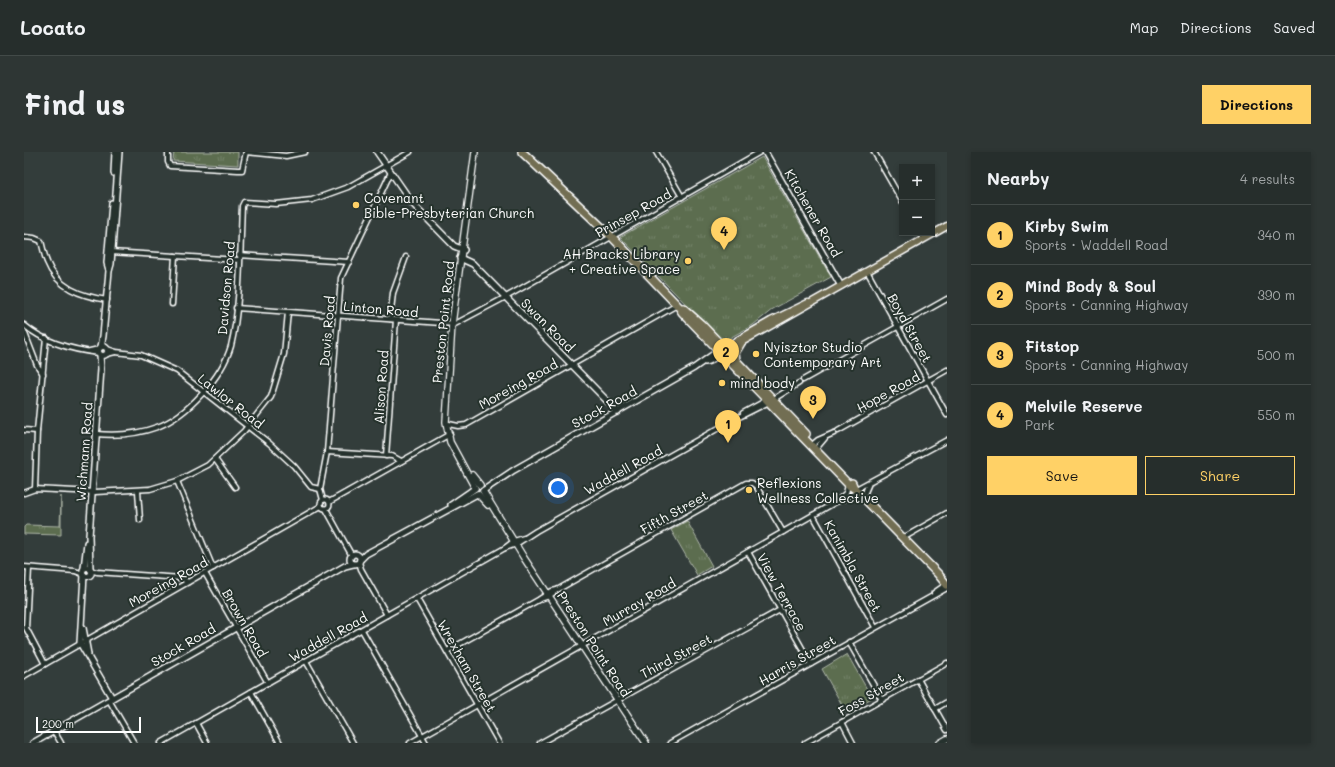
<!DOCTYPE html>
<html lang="en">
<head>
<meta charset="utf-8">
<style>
	body { margin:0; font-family:Mali,sans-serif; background:#2e3634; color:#f1f3f6 }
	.controls { position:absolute; right:12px; top:12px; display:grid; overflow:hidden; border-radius:0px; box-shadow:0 2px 6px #0003 }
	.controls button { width:36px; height:36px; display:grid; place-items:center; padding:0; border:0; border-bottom:1px solid #424a48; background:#262e2c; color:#f1f3f6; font:20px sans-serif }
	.scale { position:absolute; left:12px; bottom:10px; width:105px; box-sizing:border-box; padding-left:4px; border:2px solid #fff; border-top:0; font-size:11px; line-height:14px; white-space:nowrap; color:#fff; -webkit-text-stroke:3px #26332d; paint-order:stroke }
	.you { position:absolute; left:534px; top:336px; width:14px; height:14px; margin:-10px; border:3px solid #fff; border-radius:50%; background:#1a73e8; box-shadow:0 0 0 6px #1a73e833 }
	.badge { display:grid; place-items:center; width:26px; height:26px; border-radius:50%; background:#ffd166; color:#111; font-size:13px; font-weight:700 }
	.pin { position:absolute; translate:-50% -33px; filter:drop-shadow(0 1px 2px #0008) }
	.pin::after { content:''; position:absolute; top:21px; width:14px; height:12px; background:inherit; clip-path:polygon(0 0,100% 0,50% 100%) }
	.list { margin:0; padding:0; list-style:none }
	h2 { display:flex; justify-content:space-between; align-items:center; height:52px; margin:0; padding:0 16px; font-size:17px }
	h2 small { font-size:13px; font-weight:400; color:#a4a8a9 }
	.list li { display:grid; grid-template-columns:26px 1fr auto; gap:12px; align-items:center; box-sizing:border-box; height:60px; padding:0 16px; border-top:1px solid #424a48 }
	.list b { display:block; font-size:15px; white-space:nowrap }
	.list p { margin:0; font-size:13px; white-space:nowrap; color:#a4a8a9 }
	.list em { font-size:13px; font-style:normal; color:#a4a8a9 }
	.actions { display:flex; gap:8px; padding:12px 16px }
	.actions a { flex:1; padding:9px 0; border:1px solid #ffd166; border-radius:0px; text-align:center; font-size:14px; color:#ffd166 }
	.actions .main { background:#ffd166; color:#111 }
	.map { position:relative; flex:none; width:923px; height:591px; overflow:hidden; border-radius:0px }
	header { display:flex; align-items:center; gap:24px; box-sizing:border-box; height:56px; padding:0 20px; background:#262e2c; border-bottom:1px solid #424a48 }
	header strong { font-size:19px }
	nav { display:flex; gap:22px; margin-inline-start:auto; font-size:14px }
	.intro { display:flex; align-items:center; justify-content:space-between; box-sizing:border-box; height:96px; padding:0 24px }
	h1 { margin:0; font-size:28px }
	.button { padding:10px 18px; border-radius:0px; background:#ffd166; color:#111; font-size:14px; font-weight:700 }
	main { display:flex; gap:24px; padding:0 24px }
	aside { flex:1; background:#262e2c; border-radius:0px; box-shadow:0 2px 6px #0003 }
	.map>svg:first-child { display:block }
</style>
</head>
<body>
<header>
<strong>Locato</strong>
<nav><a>Map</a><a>Directions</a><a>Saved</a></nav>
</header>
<div class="intro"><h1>Find us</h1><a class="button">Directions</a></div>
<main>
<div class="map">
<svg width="923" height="591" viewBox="0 0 923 591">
	<defs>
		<pattern id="park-tufts" width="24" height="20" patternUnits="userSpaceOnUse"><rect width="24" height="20" fill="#5c6d50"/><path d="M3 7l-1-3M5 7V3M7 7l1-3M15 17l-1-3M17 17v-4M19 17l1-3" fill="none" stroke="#74836a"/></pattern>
	</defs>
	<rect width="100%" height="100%" fill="#333d3b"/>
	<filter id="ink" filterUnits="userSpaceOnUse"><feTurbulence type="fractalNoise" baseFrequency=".025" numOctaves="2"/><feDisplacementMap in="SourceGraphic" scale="8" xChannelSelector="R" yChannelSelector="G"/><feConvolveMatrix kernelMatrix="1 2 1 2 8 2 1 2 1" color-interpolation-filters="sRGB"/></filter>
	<g filter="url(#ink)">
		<g fill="url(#park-tufts)" stroke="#aeb6a8">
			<polygon points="150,0 214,0 214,13 149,9"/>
			<polygon points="738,5 807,125 749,157 729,173 702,188 698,189 596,85"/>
			<polygon points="37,344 37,383 0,382 0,375 2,373 36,374"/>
			<polygon points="663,369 688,414 673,423 647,378"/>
			<polygon points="823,502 848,546 822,560 798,517"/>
		</g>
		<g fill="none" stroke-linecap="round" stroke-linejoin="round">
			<g stroke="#fff" stroke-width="7">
				<g id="minor">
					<polyline points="144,0 144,10 146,14 214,18 218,18 222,0"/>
					<polyline points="222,0 262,4 281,0"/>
					<polyline points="632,0 658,45"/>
					<polyline points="850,0 878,49"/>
					<polyline points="896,81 899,87"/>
					<path d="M0,85L10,86L17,89C19,96 20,103 23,110C33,136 57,144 83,148"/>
					<polyline points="87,100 215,108"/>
					<polyline points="215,103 325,110"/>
					<polyline points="843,119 923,263"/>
					<polyline points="148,152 151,104"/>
					<polyline points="212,156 431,172 482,145 736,0"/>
					<polyline points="366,167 369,141 382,105"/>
					<path d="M0,173C20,190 49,198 75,201"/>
					<polyline points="0,179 13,213 19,222"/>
					<polyline points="83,197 92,200 117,203 153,219 245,291 270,314 287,335 296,337"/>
					<polyline points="66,199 75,197"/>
					<polyline points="83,202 91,200"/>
					<polyline points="779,228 923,147"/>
					<polyline points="719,261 743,248"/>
					<polyline points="425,272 434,274 442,273 653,153"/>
					<polyline points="0,278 13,279"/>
					<polyline points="814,279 923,218"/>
					<path d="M72,282C92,284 114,282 133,275C163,264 198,225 207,194C217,153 216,96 218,54L220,50L252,52L288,48L324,35L386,0"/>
					<polyline points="787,294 794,288 810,281"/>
					<polyline points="791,298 801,286"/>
					<polyline points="303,300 368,304 377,309"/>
					<polyline points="362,304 372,168"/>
					<polyline points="191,307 211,335"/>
					<polyline points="153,329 189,416"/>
					<polyline points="11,337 13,279 22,186"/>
					<polyline points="832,337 923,288"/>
					<polyline points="114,339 116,368"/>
					<polyline points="0,341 11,337 71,340 126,337 153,329 184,313 220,279 247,245 260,202 264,160"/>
					<polyline points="839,345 845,331"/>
					<circle cx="301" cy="352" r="4.5"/>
					<polyline points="299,348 296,337 303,300 317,126 367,20"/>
					<polyline points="815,349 834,340"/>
					<polyline points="305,350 426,282"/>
					<polyline points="302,357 328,404"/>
					<polyline points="789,363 851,475"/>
					<polyline points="879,386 923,361"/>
					<polyline points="481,396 490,389 500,386"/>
					<polyline points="724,400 787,512"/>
					<polyline points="335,410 337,417 363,463"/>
					<polyline points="0,415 51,419 59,422"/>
					<polyline points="5,416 2,476 21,512"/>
					<polyline points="66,418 73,420 157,426 164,430"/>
					<polyline points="181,421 244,531"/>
					<polyline points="910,441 923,432"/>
					<polyline points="393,447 475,591"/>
					<polyline points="516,447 525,444 533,438"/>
					<polyline points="338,478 402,591"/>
					<polyline points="825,490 858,548"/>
					<polyline points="423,499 516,447 528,439 533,438 722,331 728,331 732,334 759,380"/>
					<polyline points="282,509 329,591"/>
					<polyline points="0,524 297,354"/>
					<polyline points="894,527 904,545"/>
					<polyline points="227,540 256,591"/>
					<polyline points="905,546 923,578"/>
					<polyline points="85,548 110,591"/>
					<polyline points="911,557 923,550"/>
					<polyline points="818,570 829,591"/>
					<polyline points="172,571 183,591"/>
					<polyline points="30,579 37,591"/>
					<polyline points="137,591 481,396 492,392 512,379 709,268 745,250 775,231"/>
					<polyline points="386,591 812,350 822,341 824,333"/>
					<polyline points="516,591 756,458"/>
					<polyline points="646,591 923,436"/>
					<polyline points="781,591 923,511"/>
				</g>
			</g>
			<g stroke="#fff" stroke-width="8">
				<g id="tertiary">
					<polyline points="353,0 389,52 430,94 440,98"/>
					<polyline points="741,0 817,134"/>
					<polyline points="90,21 91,0"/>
					<polyline points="436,106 449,112 594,260"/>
					<polyline points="85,118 83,111 88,51"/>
					<circle cx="79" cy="199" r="4.5"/>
					<polyline points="77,195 79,184 85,119 87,112 95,0"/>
					<polyline points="681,210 685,209 697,202"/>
					<polyline points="460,338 490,318 670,216 694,199"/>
					<path d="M427,353C435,347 442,343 450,337"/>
					<circle cx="331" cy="407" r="5"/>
					<polyline points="336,408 342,402 453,342"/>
					<circle cx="63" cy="420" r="4.5"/>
					<polyline points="60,416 63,391"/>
					<polyline points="66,417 65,384 77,217 76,203"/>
					<polyline points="60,423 56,491 88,546"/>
					<polyline points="59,476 64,502"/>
					<polyline points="9,591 321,414 329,412"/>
				</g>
			</g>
			<g stroke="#fff" stroke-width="8">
				<g id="secondary">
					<polyline points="448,323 456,333"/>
					<polyline points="451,336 426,290 422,270 428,172 451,0"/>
					<polyline points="459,339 500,406 622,591"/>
					<polyline points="454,342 464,353"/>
					<polyline points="916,591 923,587"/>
				</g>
			</g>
			<g stroke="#fff" stroke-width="9">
				<g id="primary">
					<polyline points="697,198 747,169 784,151"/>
					<polyline points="700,200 923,74"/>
				</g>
			</g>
			<g stroke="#fff" stroke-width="10">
				<g id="trunk">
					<polyline points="498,0 588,85 655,155 658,160 826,334 830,336"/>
					<polyline points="659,156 677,172 782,282"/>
					<polyline points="712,208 711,201 717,191"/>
					<polyline points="828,331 830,336 914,422 923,433"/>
				</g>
			</g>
			<use href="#minor" stroke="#26332d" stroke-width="4"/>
			<use href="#tertiary" stroke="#26332d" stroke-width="5"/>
			<use href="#secondary" stroke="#26332d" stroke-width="5.5"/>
			<use href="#primary" stroke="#726e52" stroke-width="6"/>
			<use href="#trunk" stroke="#726e52" stroke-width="7"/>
		</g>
	</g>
	<g fill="#ffd166" stroke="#26332d" stroke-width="1.5">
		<circle cx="332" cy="53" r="4"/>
		<circle cx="664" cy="109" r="4"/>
		<circle cx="732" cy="202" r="4"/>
		<circle cx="698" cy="231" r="4"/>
		<circle cx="725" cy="338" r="4"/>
	</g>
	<g text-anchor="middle" stroke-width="4" stroke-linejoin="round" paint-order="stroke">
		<g font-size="13" fill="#fff" stroke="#26332d" text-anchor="start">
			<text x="340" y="51">Covenant<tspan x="340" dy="15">Bible-Presbyterian Church</tspan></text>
			<text x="656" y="107" text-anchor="end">AH Bracks Library<tspan x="656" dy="15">+ Creative Space</tspan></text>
			<text x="740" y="200">Nyisztor Studio<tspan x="740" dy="15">Contemporary Art</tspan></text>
			<text x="706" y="236">mind body</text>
			<text x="733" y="336">Reflexions<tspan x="733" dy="15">Wellness Collective</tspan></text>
		</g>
		<g font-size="13" fill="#fff" stroke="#26332d">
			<text transform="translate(609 61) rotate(-29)" y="5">Prinsep Road</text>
			<text transform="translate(789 61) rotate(60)" y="5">Kitchener Road</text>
			<text transform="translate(202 136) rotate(-85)" y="5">Davidson Road</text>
			<text transform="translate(357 157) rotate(5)" y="5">Linton Road</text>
			<text transform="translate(419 170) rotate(-84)" y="5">Preston Point Road</text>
			<text transform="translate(524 173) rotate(45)" y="5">Swan Road</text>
			<text transform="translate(886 176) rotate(61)" y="5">Boyd Street</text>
			<text transform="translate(303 179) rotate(-85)" y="5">Davis Road</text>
			<text transform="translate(494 232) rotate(-29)" y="5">Moreing Road</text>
			<text transform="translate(357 235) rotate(-86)" y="5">Alison Road</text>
			<text transform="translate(864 240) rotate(-29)" y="5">Hope Road</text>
			<text transform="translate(207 249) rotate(38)" y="5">Lawlor Road</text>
			<text transform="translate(580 255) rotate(-29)" y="5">Stock Road</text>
			<text transform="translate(60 300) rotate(-86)" y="5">Wichmann Road</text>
			<text transform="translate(599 318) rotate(-29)" y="5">Waddell Road</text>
			<text transform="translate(650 360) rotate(-29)" y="5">Fifth Street</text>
			<text transform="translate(829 414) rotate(61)" y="5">Kanimbla Street</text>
			<text transform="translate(144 430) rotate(-29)" y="5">Moreing Road</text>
			<text transform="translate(758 440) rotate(61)" y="5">View Terrace</text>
			<text transform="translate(615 450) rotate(-30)" y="5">Murray Road</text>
			<text transform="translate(221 471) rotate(60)" y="5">Brown Road</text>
			<text transform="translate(304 485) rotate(-29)" y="5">Waddell Road</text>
			<text transform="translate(570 492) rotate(57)" y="5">Preston Point Road</text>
			<text transform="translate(159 493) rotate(-30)" y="5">Stock Road</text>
			<text transform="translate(652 504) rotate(-28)" y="5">Third Street</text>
			<text transform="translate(773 508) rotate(-30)" y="5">Harris Street</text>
			<text transform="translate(443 514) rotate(60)" y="5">Wrexham Street</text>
			<text transform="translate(847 542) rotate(-30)" y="5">Foss Street</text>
		</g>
	</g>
</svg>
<div class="controls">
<button>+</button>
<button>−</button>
</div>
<div class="scale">200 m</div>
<div class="you"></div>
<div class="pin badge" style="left:704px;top:291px">1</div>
<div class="pin badge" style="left:702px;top:219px">2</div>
<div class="pin badge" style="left:789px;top:267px">3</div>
<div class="pin badge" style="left:700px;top:98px">4</div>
</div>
<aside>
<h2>Nearby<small>4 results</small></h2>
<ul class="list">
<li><span class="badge">1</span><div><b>Kirby Swim</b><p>Sports · Waddell Road</p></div><em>340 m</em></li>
<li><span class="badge">2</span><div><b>Mind Body &amp; Soul</b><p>Sports · Canning Highway</p></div><em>390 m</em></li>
<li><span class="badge">3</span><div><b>Fitstop</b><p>Sports · Canning Highway</p></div><em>500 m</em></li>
<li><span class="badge">4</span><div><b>Melvile Reserve</b><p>Park</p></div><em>550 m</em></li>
</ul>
<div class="actions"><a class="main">Save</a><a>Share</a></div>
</aside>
</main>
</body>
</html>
